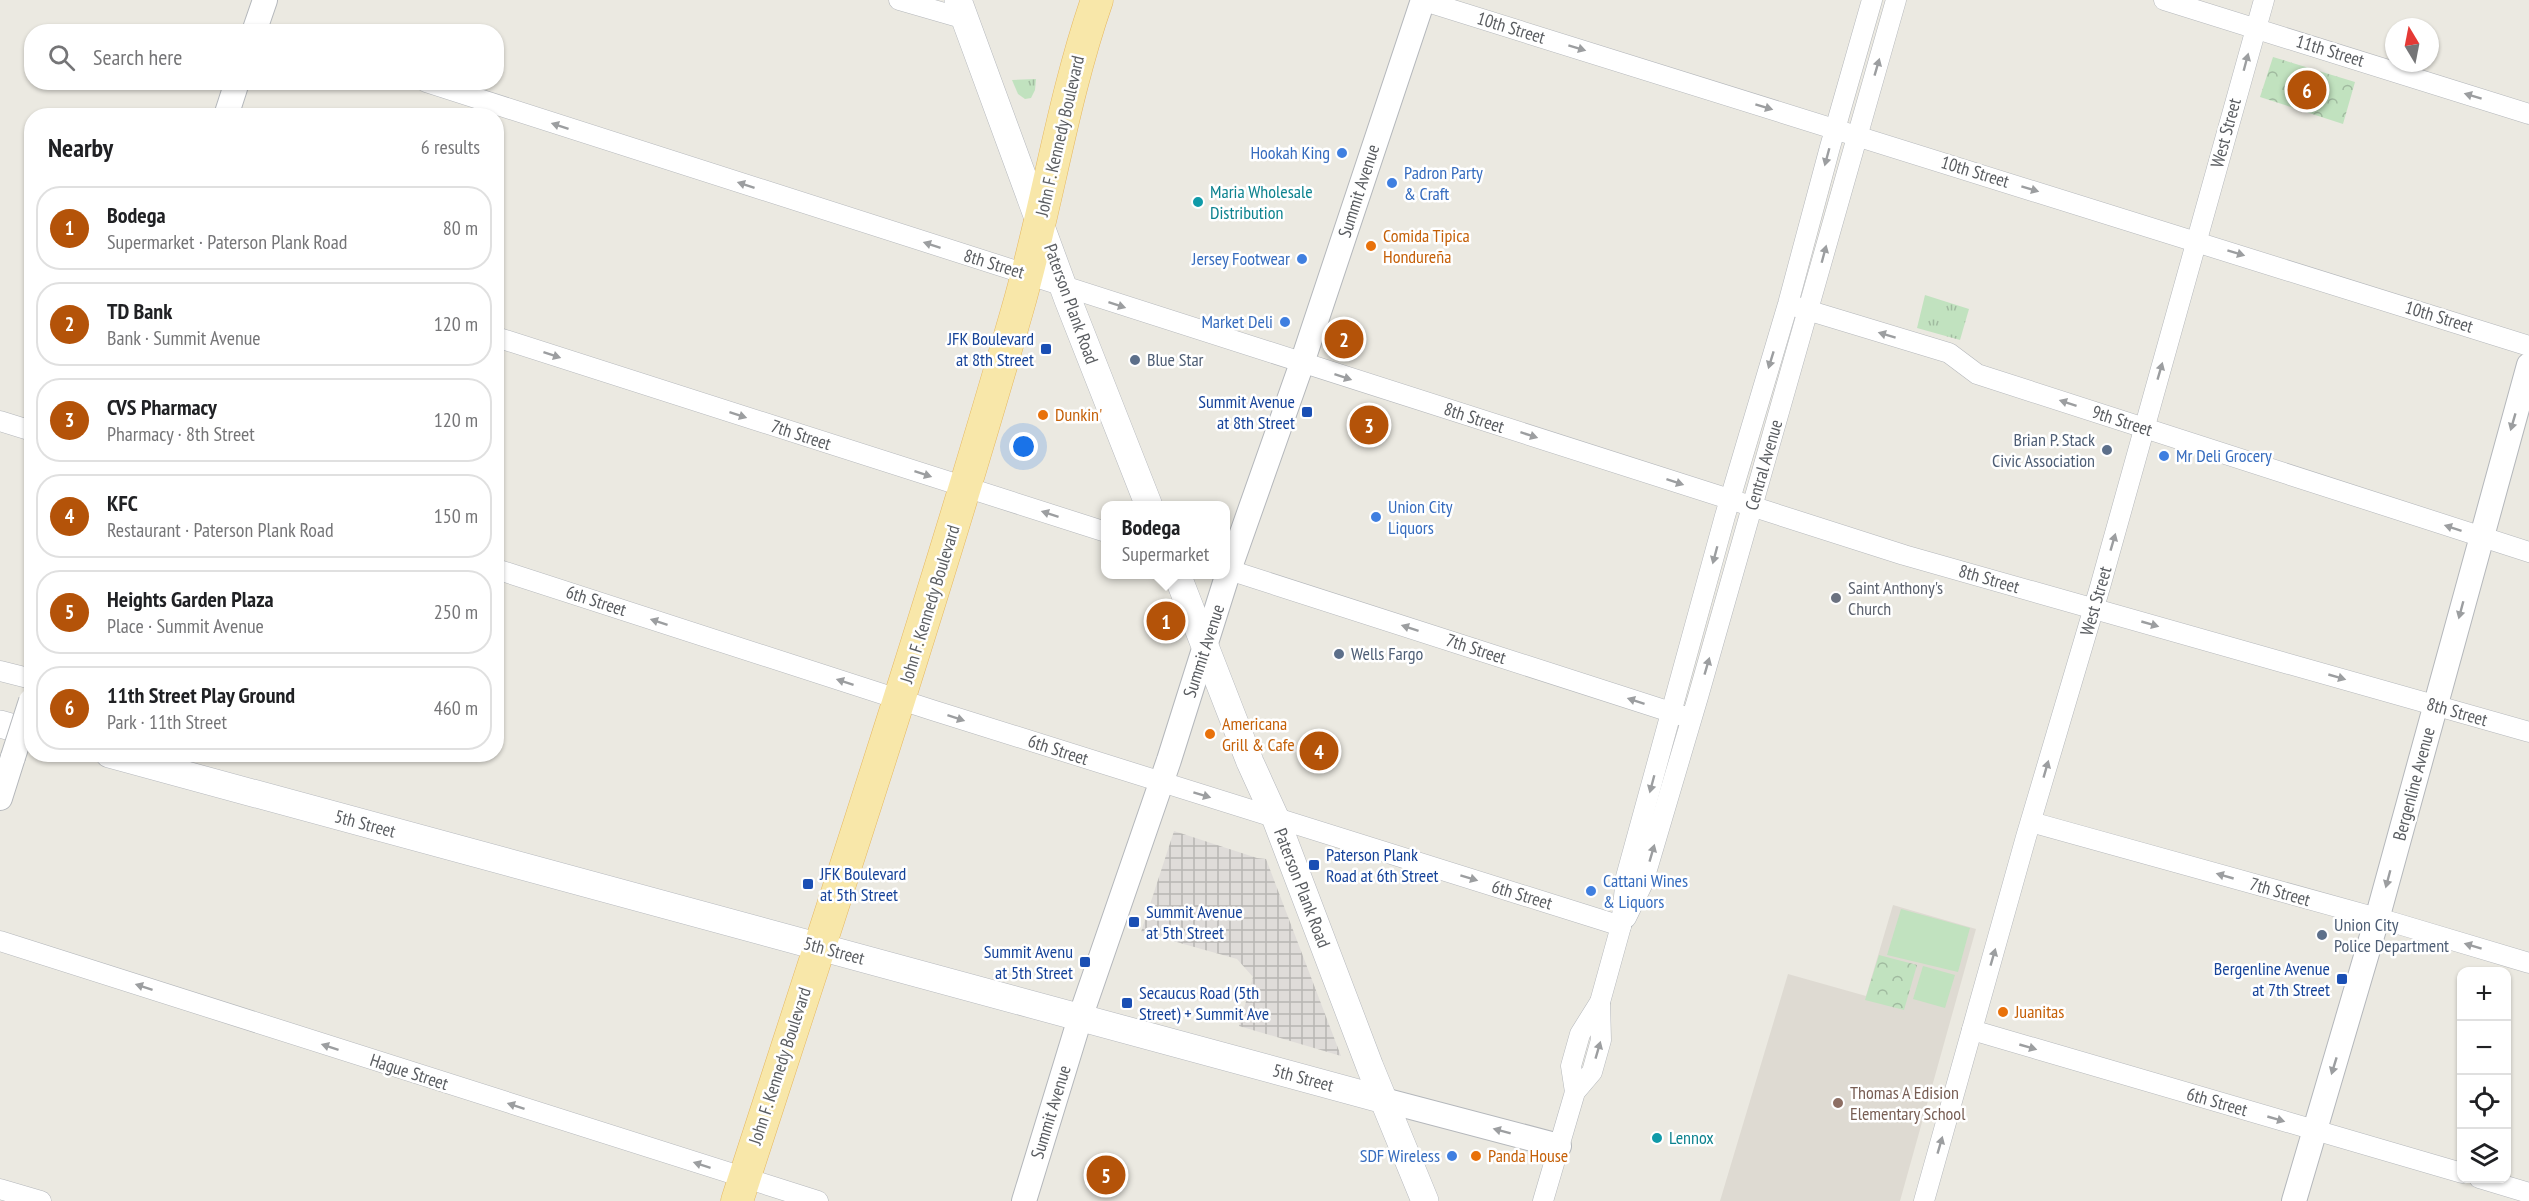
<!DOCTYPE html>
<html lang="en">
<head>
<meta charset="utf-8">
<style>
	body { margin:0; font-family:"PT Sans Narrow",sans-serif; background:#f6f6f6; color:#202124 }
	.controls { position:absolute; right:18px; bottom:18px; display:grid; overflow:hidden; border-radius:12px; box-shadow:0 2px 4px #0004 }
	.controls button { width:54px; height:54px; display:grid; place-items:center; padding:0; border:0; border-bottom:2px solid #e0e0e0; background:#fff; color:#202124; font:30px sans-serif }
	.compass { position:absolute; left:2385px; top:18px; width:54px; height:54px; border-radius:50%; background:#fff; box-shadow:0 2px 4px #0004; rotate:350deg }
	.you { position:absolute; left:1024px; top:447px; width:21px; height:21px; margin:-15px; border:4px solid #fff; border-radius:50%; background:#1a73e8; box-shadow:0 0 0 9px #1a73e833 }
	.badge { display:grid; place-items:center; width:39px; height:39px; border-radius:50%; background:#b45309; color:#fff; font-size:20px; font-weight:700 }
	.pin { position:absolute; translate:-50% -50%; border:3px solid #fff; box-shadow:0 2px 6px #0006 }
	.popup { position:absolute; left:1101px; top:501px; width:129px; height:78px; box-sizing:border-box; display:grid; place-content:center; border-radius:12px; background:#fff; filter:drop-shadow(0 2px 4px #0005); font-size:20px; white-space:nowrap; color:#757577 }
	.popup b { font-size:22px; color:#202124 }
	.popup::after { content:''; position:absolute; left:50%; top:100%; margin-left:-12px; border:12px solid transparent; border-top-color:#fff }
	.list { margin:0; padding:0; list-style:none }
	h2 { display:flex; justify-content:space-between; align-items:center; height:78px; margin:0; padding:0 24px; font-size:26px }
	h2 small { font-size:20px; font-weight:400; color:#757577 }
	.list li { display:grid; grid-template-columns:39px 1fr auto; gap:18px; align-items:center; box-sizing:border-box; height:84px; margin:0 12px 12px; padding:0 12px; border:2px solid #e0e0e0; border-radius:24px }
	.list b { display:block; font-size:22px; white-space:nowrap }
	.list p { margin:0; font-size:20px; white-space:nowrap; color:#757577 }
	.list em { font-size:20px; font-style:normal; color:#757577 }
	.icon { flex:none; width:33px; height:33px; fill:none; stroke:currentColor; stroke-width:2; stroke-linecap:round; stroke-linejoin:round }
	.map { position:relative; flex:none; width:2529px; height:1201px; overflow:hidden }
	.search { position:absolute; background:#fff; box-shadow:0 2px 4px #0004; left:24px; top:24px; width:480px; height:66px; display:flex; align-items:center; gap:15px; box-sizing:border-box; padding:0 21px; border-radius:24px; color:#757577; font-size:22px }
	.panel { position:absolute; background:#fff; box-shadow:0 2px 4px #0004; left:24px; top:108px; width:480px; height:654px; border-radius:24px }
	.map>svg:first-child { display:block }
</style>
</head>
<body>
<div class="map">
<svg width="2529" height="1201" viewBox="0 0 2529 1201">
	<defs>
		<pattern id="industrial-grid" width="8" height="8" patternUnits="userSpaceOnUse" patternTransform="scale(1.5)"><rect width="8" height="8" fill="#dfdcd9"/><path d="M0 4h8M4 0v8" fill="none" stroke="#b8b6b3"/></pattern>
		<pattern id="grass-tufts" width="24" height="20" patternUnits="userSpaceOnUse" patternTransform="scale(1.5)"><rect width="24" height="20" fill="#c1e2bf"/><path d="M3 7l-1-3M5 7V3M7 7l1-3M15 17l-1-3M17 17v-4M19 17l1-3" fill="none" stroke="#a0ba9f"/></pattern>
		<pattern id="park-crowns" width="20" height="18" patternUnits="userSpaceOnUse" patternTransform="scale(1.5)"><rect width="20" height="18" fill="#c1e2bf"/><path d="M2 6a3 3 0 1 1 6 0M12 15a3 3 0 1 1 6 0" fill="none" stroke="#a0ba9f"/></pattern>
	</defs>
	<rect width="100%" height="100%" fill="#ebe9e1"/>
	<polygon fill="url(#industrial-grid)" points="1174,831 1257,858 1266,859 1341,1056 1239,1026 1253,977 1237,959 1141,932"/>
	<polygon fill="#dedad2" points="1893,905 1976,929 1900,1201 1720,1201 1788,974 1866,996"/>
	<g fill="url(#grass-tufts)">
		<polygon points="1036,79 1035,90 1031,98 1025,99 1018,94 1012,80"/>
		<polygon points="1925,295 1969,309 1960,340 1917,328"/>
	</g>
	<g fill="url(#park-crowns)">
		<polygon points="2273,57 2355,82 2343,124 2260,97"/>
		<polygon points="1879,955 1917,965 1904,1010 1865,1000"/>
	</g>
	<g fill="#c1e2bf">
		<polygon points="1901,909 1970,928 1958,972 1887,955"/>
		<polygon points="1923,966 1955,975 1945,1008 1913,999"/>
	</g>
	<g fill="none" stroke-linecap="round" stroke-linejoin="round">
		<g stroke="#b4b7bb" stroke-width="21">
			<g id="minor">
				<polyline points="899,0 965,19"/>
				<polyline points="1421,0 2529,346"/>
				<polyline points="2164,0 2529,114"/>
				<polyline points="426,82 1904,555 2529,732"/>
				<polyline points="1797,307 1949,353 1977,374 2529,552"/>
				<polyline points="496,337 1106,532"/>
				<polyline points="0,421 32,431"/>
				<polyline points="496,569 932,710 1621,926"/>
				<polyline points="1226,569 1683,716"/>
				<polyline points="0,671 32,679"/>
				<polyline points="2031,822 2395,923 2529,963"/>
				<polyline points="1626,918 1643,883 1698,697 1896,0"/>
				<polyline points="0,941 818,1201"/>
				<polyline points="1972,1030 2462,1173"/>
				<polyline points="1575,1092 1571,1066 1580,1034 1600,1002 1621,926 1626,877 1725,516 1788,304 1830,147 1872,0"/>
				<polyline points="2479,1178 2529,1193"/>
				<polyline points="0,1189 41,1201"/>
				<polyline points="1543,1201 1575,1092 1592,1072 1601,1040 1600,1002"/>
				<polyline points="1924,1201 2026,837 2100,587 2264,0"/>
			</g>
		</g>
		<g stroke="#b4b7bb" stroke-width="26">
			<g id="tertiary">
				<polyline points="254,32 265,0"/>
				<polyline points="226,116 237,82"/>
				<polyline points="0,798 13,757"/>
				<polyline points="1384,1100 1559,1146"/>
				<polyline points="1024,1201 1080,1018 1169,760 1229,570 1302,363 1423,0"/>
				<polyline points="2294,1201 2377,919 2529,365"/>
			</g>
		</g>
		<g stroke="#b5b8bd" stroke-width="28">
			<g id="secondary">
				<polyline points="958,0 1068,300 1149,506"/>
				<polyline points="1177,574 1250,762 1275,817 1370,1067 1425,1201"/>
				<polyline points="0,724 32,733"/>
				<polyline points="109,754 1384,1100"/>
			</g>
		</g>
		<g stroke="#e6b860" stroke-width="33">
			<path id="primary" d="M737,1201C833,905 931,610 1017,311C1047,208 1062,101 1097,0"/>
		</g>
		<use href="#minor" stroke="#fff" stroke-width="20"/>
		<use href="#tertiary" stroke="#fff" stroke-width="24"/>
		<use href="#secondary" stroke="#fff" stroke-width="27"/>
		<use href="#primary" stroke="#f8e7a9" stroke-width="32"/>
		<g stroke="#b4b7bb" stroke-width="26" stroke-linecap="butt">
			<polyline id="tertiary-bridge" points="13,757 31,701"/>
		</g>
		<use href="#tertiary-bridge" stroke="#fff" stroke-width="24"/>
	</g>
	<defs><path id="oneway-solid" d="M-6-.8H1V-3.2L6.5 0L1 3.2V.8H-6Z" transform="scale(1.5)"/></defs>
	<g fill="#9c9ea0">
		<use href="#oneway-solid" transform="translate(1577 48) rotate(17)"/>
		<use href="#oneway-solid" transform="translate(2246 62) rotate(-75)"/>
		<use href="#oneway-solid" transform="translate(1877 67) rotate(-74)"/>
		<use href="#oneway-solid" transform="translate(2473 96) rotate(-163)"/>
		<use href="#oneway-solid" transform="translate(1764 107) rotate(17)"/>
		<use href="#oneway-solid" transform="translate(560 126) rotate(-162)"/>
		<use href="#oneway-solid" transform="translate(1827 157) rotate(105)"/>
		<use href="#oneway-solid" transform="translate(746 185) rotate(-162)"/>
		<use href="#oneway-solid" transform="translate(2030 189) rotate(17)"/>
		<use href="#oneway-solid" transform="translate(932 245) rotate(-162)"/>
		<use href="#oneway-solid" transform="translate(2236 253) rotate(17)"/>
		<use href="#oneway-solid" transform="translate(1824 254) rotate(-75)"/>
		<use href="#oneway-solid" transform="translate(1117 305) rotate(18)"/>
		<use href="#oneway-solid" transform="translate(1887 335) rotate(-163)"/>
		<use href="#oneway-solid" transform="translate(552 355) rotate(18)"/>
		<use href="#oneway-solid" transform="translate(1771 360) rotate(107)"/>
		<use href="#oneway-solid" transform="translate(2160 371) rotate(-74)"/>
		<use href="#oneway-solid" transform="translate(1343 377) rotate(18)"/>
		<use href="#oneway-solid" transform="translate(2068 403) rotate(-162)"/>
		<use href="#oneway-solid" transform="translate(738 415) rotate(18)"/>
		<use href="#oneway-solid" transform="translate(2513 422) rotate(106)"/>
		<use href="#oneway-solid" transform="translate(1529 435) rotate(18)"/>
		<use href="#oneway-solid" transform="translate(923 474) rotate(18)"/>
		<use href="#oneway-solid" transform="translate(1675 482) rotate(18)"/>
		<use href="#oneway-solid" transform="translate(1050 514) rotate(-162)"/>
		<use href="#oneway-solid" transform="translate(2453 528) rotate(-162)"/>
		<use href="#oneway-solid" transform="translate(2113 542) rotate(-74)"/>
		<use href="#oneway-solid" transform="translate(1715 555) rotate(105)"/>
		<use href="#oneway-solid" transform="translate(2461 610) rotate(105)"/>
		<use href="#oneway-solid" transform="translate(659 622) rotate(-162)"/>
		<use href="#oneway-solid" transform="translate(2150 624) rotate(16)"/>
		<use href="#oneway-solid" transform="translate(1410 628) rotate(-162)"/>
		<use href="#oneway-solid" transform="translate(1707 666) rotate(-74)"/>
		<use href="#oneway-solid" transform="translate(2337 677) rotate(16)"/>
		<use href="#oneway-solid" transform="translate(845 682) rotate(-162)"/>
		<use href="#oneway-solid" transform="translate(1636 701) rotate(-162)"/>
		<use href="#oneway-solid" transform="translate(956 718) rotate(18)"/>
		<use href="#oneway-solid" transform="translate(2046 769) rotate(-74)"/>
		<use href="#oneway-solid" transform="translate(1652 784) rotate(105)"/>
		<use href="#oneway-solid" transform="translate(1202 795) rotate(17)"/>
		<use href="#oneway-solid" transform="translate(1652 853) rotate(-74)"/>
		<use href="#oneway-solid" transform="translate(2225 876) rotate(-164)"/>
		<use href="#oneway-solid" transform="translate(1469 878) rotate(17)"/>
		<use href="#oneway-solid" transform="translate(2388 879) rotate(105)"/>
		<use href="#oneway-solid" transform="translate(2473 946) rotate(-163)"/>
		<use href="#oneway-solid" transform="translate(1993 957) rotate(-74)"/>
		<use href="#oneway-solid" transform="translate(144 987) rotate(-162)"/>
		<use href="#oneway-solid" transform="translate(330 1047) rotate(-162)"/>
		<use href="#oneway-solid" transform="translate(2028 1047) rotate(16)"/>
		<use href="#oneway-solid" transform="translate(1598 1050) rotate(-74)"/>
		<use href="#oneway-solid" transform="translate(2334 1066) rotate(107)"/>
		<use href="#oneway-solid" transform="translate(516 1106) rotate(-162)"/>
		<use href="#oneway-solid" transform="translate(2276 1119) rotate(16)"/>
		<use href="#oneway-solid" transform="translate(1502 1131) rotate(-165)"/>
		<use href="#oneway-solid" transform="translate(1940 1145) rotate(-74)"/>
		<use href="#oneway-solid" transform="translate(702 1165) rotate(-162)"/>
	</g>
	<g fill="#3f7fe0" stroke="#fff" stroke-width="2">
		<circle cx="1342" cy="153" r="6"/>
		<circle cx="1392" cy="183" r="6"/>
		<circle cx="1302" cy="259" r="6"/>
		<circle cx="1285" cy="322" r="6"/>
		<circle cx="2164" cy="456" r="6"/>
		<circle cx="1376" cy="517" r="6"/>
		<circle cx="1591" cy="891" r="6"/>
		<circle cx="1452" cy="1156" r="6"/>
	</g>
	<g fill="#0f9aa8" stroke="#fff" stroke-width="2">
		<circle cx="1198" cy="202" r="6"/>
		<circle cx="1657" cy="1138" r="6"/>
	</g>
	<g fill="#e8710a" stroke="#fff" stroke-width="2">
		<circle cx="1371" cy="246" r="6"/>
		<circle cx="1043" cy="415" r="6"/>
		<circle cx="1210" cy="734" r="6"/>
		<circle cx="2003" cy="1012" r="6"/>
		<circle cx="1476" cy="1156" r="6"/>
	</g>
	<g fill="#1a4fb4" stroke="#fff" stroke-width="2">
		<rect x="1040" y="343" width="12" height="12" rx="3"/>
		<rect x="1301" y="406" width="12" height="12" rx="3"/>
		<rect x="1308" y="859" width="12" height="12" rx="3"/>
		<rect x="802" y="878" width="12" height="12" rx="3"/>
		<rect x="1128" y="916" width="12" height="12" rx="3"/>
		<rect x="1079" y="956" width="12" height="12" rx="3"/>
		<rect x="2336" y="973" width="12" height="12" rx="3"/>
		<rect x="1121" y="997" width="12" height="12" rx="3"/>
	</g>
	<g fill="#5c6f8a" stroke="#fff" stroke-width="2">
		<circle cx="1135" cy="360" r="6"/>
		<circle cx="2107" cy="450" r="6"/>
		<circle cx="1339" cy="654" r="6"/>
		<circle cx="2322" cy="935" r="6"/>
	</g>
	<circle fill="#6b7280" stroke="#fff" stroke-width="2" cx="1836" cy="598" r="6"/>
	<circle fill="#8d6e63" stroke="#fff" stroke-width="2" cx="1838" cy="1103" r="6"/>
	<g text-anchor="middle" stroke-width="5" stroke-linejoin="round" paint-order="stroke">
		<g font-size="18" fill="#5a5d61" stroke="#fff">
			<text transform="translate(1511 28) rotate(17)" y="6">10th Street</text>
			<text transform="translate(2330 51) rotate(17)" y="6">11th Street</text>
			<text transform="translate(2226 133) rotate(-75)" y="6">West Street</text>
			<text transform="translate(1060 136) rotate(-77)" y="6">John F. Kennedy Boulevard</text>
			<text transform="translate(1975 172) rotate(17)" y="6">10th Street</text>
			<text transform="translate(1359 191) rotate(-72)" y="6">Summit Avenue</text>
			<text transform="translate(994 264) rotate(17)" y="6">8th Street</text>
			<text transform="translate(1071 304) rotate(70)" y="6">Paterson Plank Road</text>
			<text transform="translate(2439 317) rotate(17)" y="6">10th Street</text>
			<text transform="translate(1474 418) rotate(18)" y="6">8th Street</text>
			<text transform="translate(2122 421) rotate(18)" y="6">9th Street</text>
			<text transform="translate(801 435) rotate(18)" y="6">7th Street</text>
			<text transform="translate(1764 465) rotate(-74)" y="6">Central Avenue</text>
			<text transform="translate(1989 579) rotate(16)" y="6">8th Street</text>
			<text transform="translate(596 601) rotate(18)" y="6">6th Street</text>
			<text transform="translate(2096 601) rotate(-74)" y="6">West Street</text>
			<text transform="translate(930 604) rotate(-73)" y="6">John F. Kennedy Boulevard</text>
			<text transform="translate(1476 649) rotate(18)" y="6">7th Street</text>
			<text transform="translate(1204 651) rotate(-72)" y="6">Summit Avenue</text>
			<text transform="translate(2457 712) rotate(16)" y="6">8th Street</text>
			<text transform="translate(1058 750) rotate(18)" y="6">6th Street</text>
			<text transform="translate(2414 784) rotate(-75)" y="6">Bergenline Avenue</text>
			<text transform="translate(365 824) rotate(15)" y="6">5th Street</text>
			<text transform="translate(1302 888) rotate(69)" y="6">Paterson Plank Road</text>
			<text transform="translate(2280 892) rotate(16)" y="6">7th Street</text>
			<text transform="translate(1522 895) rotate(17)" y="6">6th Street</text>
			<text transform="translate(834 951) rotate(15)" y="6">5th Street</text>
			<text transform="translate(780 1066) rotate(-72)" y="6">John F. Kennedy Boulevard</text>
			<text transform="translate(409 1072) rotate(18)" y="6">Hague Street</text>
			<text transform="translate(1303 1078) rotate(15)" y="6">5th Street</text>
			<text transform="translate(2217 1102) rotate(16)" y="6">6th Street</text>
			<text transform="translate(1051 1112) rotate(-73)" y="6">Summit Avenue</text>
		</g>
		<g font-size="18" fill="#366cbe" stroke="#fff" text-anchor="end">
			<text x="1330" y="159">Hookah King</text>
			<text x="1404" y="179" text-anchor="start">Padron Party<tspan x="1404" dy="21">&amp; Craft</tspan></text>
			<text x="1290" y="265">Jersey Footwear</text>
			<text x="1273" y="328">Market Deli</text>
			<text x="2176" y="462" text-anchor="start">Mr Deli Grocery</text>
			<text x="1388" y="513" text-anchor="start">Union City<tspan x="1388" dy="21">Liquors</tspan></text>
			<text x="1603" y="887" text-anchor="start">Cattani Wines<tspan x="1603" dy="21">&amp; Liquors</tspan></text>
			<text x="1440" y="1162">SDF Wireless</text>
		</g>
		<g font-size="18" fill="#0d838f" stroke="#fff" text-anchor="start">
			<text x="1210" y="198">Maria Wholesale<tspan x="1210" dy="21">Distribution</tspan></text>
			<text x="1669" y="1144">Lennox</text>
		</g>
		<g font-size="18" fill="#c56008" stroke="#fff" text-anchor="start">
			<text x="1383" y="242">Comida Tipica<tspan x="1383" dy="21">Hondureña</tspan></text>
			<text x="1055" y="421">Dunkin'</text>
			<text x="1222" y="730">Americana<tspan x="1222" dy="21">Grill &amp; Cafe</tspan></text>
			<text x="2015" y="1018">Juanitas</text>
			<text x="1488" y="1162">Panda House</text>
		</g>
		<g font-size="18" fill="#164399" stroke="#fff" text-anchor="end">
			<text x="1034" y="345">JFK Boulevard<tspan x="1034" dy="21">at 8th Street</tspan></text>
			<text x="1295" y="408">Summit Avenue<tspan x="1295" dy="21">at 8th Street</tspan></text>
			<text x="1326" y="861" text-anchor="start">Paterson Plank<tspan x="1326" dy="21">Road at 6th Street</tspan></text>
			<text x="820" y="880" text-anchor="start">JFK Boulevard<tspan x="820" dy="21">at 5th Street</tspan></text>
			<text x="1146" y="918" text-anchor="start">Summit Avenue<tspan x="1146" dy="21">at 5th Street</tspan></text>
			<text x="1073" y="958">Summit Avenu<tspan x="1073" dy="21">at 5th Street</tspan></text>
			<text x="2330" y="975">Bergenline Avenue<tspan x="2330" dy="21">at 7th Street</tspan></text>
			<text x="1139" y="999" text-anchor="start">Secaucus Road (5th<tspan x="1139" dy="21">Street) + Summit Ave</tspan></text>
		</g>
		<g font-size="18" fill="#4e5e75" stroke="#fff" text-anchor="start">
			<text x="1147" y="366">Blue Star</text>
			<text x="2095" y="446" text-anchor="end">Brian P. Stack<tspan x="2095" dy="21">Civic Association</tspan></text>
			<text x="1351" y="660">Wells Fargo</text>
			<text x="2334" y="931">Union City<tspan x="2334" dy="21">Police Department</tspan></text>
		</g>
		<g font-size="18" fill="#5b616d" stroke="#fff" text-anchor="start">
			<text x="1848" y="594">Saint Anthony's<tspan x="1848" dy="21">Church</tspan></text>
		</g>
		<g font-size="18" fill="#785e54" stroke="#fff" text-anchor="start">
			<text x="1850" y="1099">Thomas A Edision<tspan x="1850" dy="21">Elementary School</tspan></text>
		</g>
	</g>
</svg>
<div class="controls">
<button>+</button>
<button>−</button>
<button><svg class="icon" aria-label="locate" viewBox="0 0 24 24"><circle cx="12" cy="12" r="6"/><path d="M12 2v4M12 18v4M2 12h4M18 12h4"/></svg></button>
<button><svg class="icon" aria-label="layers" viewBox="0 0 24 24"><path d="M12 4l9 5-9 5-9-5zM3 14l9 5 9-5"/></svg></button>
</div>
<svg class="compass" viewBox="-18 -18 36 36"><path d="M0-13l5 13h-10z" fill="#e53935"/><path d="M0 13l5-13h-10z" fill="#757577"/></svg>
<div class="you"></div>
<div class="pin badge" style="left:1166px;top:621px">1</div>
<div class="popup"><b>Bodega</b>Supermarket</div>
<div class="pin badge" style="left:1344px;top:339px">2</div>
<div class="pin badge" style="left:1369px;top:425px">3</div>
<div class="pin badge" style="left:1319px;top:751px">4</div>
<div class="pin badge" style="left:1106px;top:1175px">5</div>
<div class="pin badge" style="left:2307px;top:90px">6</div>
<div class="search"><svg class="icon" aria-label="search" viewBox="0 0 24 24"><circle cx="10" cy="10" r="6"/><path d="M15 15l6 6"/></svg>Search here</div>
<section class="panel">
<h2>Nearby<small>6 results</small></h2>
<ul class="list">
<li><span class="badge">1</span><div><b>Bodega</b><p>Supermarket · Paterson Plank Road</p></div><em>80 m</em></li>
<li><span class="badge">2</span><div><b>TD Bank</b><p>Bank · Summit Avenue</p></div><em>120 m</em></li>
<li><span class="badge">3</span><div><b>CVS Pharmacy</b><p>Pharmacy · 8th Street</p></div><em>120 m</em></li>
<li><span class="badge">4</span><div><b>KFC</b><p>Restaurant · Paterson Plank Road</p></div><em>150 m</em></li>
<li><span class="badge">5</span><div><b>Heights Garden Plaza</b><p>Place · Summit Avenue</p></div><em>250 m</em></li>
<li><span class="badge">6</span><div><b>11th Street Play Ground</b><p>Park · 11th Street</p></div><em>460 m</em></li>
</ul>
</section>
</div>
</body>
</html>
